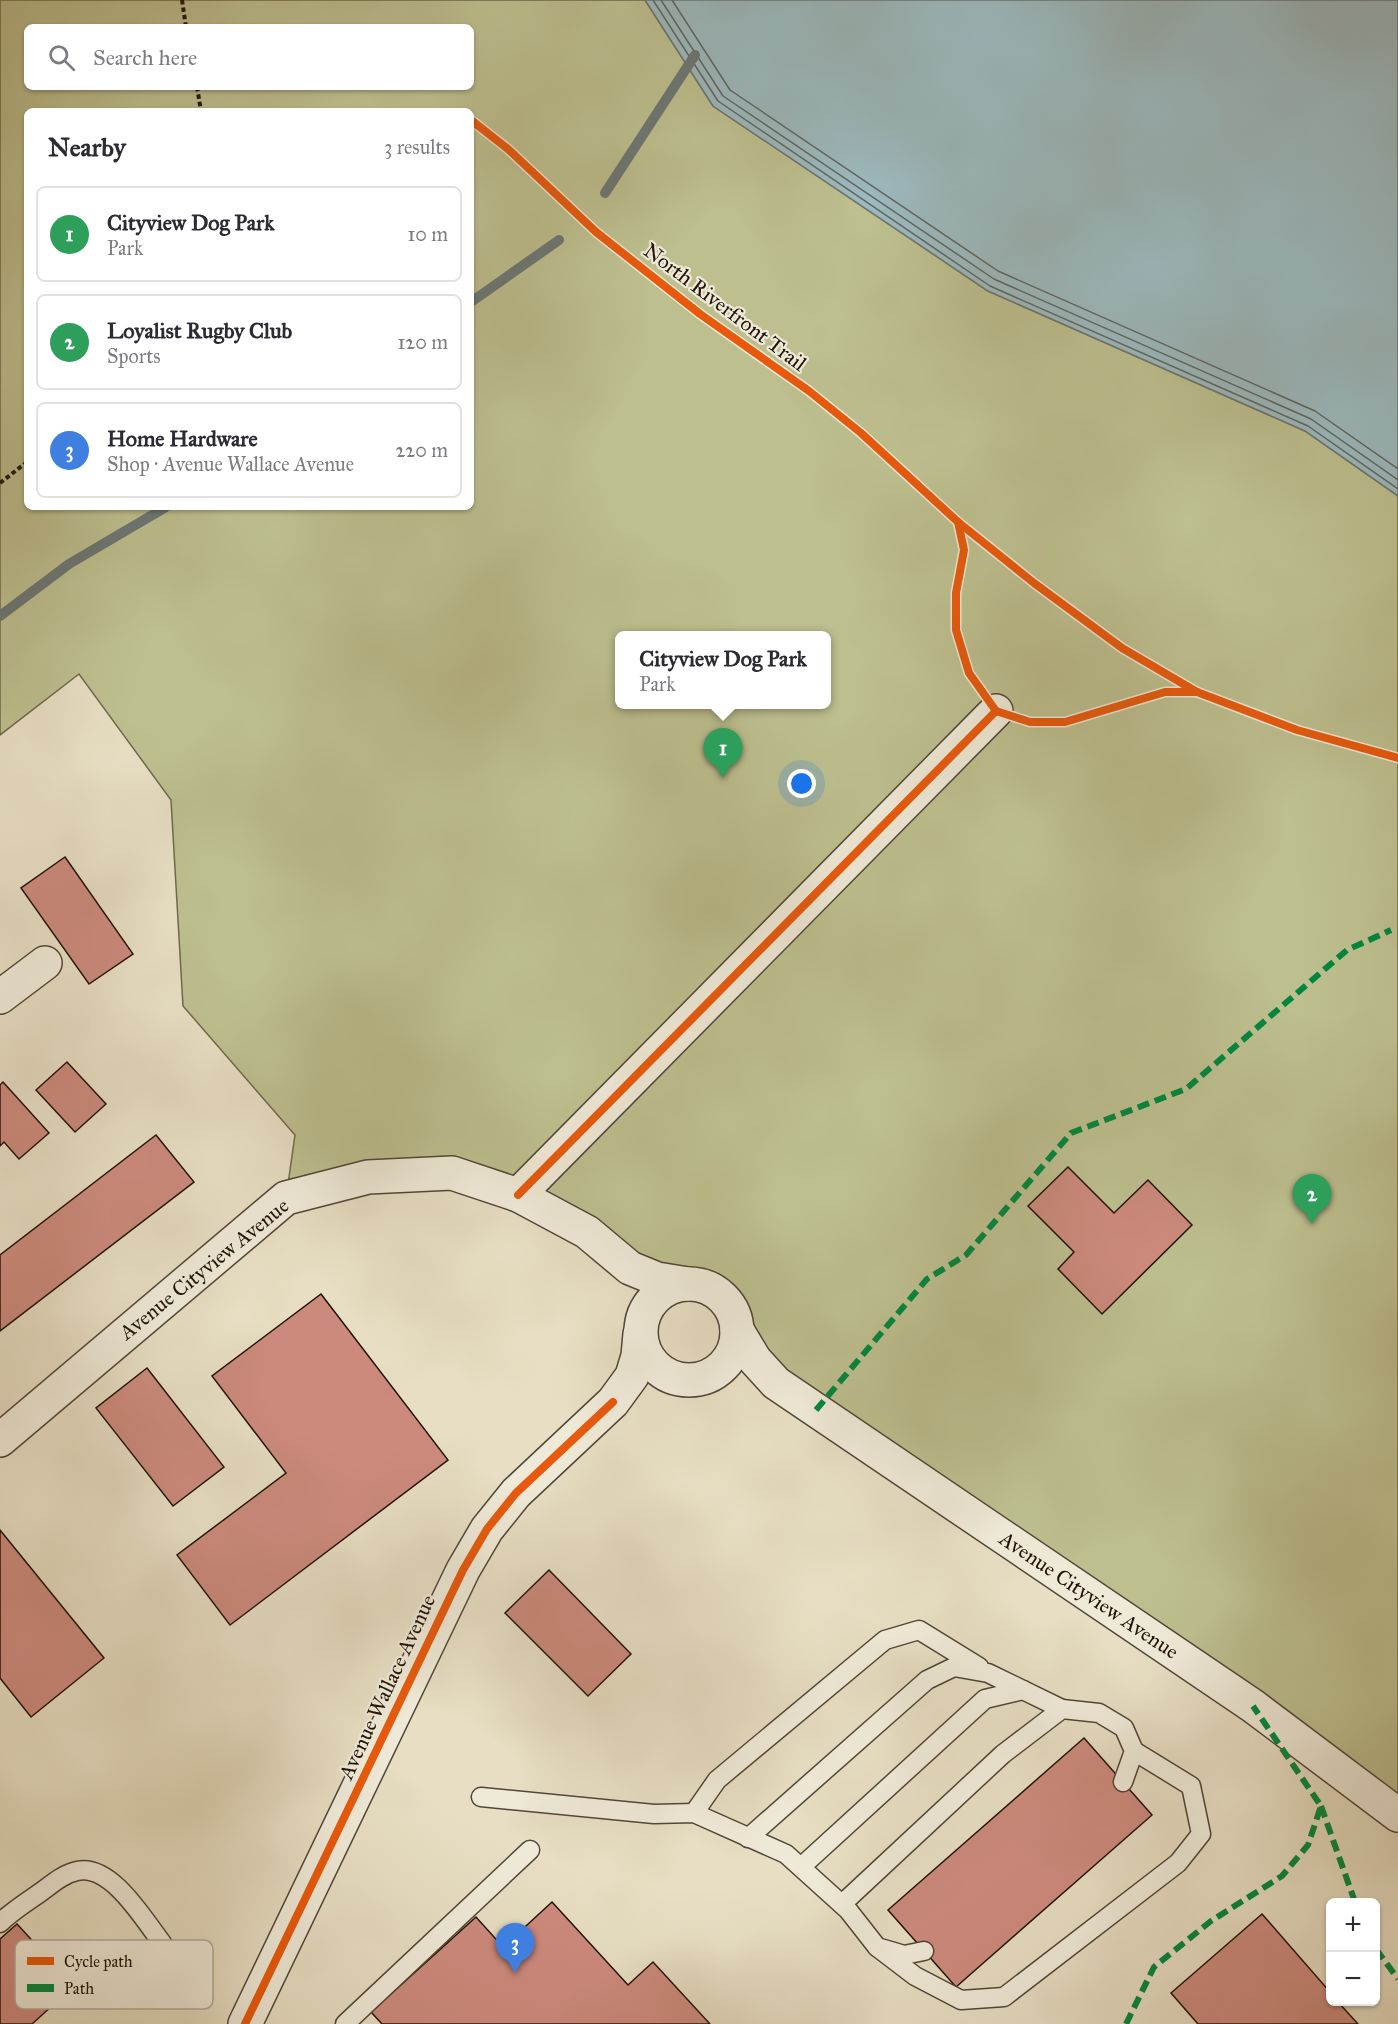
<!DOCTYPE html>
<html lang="en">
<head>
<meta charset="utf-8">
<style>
	body { margin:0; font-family:"IM FELL Great Primer",serif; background:#f7f7f7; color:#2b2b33 }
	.controls { position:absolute; right:18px; bottom:18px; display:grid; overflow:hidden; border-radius:9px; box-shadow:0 2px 4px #0004 }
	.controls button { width:54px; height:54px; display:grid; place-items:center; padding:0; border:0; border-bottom:2px solid #e1e1e2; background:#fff; color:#2b2b33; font:30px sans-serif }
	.you { position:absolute; left:802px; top:784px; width:21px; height:21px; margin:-15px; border:4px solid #fff; border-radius:50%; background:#1a73e8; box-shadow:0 0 0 9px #1a73e833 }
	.badge { display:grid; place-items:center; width:39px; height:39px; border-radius:50%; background:#8f2418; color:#fff; font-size:20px; font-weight:700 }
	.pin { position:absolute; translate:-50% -50px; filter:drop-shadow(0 2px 3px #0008) }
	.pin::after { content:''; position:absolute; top:32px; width:21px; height:18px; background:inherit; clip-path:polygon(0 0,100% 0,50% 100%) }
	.popup { position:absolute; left:615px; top:631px; width:216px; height:78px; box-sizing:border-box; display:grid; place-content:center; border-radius:9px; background:#fff; filter:drop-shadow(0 2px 4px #0005); font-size:20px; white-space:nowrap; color:#7c7c81 }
	.popup b { font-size:22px; color:#2b2b33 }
	.popup::after { content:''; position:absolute; left:50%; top:100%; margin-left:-12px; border:12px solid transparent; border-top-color:#fff }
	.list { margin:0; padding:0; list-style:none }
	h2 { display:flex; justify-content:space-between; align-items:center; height:78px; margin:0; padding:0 24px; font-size:26px }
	h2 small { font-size:20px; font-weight:400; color:#7c7c81 }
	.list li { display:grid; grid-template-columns:39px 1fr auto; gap:18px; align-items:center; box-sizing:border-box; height:96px; margin:0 12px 12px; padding:0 12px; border:2px solid #e1e1e2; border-radius:9px }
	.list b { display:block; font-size:22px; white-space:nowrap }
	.list p { margin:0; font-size:20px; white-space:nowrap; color:#7c7c81 }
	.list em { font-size:20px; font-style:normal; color:#7c7c81 }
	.icon { flex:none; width:33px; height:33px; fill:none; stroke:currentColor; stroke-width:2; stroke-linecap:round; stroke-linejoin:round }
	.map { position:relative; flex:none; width:1398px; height:2024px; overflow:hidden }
	.search { position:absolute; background:#fff; box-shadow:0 2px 4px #0004; left:24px; top:24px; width:450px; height:66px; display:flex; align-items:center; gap:15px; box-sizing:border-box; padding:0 21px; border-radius:9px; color:#7c7c81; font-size:22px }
	.panel { position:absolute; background:#fff; box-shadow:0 2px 4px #0004; left:24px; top:108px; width:450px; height:402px; border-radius:9px }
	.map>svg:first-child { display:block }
</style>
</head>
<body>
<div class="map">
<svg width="1398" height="2024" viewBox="0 0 1398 2024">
	<rect width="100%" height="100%" fill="#e7dec3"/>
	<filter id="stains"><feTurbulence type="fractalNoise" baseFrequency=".00333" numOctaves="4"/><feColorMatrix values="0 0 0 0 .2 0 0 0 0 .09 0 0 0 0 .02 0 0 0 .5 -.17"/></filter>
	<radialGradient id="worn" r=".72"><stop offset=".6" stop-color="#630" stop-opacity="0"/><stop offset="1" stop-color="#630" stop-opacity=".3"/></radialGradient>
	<path fill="#bdbf8f" stroke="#6f694c" stroke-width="1.5" fill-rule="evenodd" d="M0,0H645L713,106L988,291L1305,431L1398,496V1815L776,1383L727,1303L716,1292L452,1173L286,1198L295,1135L183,1006L171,800L79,674L0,735ZM27,27H471V87H27ZM27,111H471V507H27ZM620,636H826V704H620Z"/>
	<polygon fill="#9cb9be" stroke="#6b7775" stroke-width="1.5" points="645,0 1398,0 1398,496 1305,431 988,291 713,106"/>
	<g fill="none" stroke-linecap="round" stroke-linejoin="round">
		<g stroke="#5e6663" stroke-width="1.5">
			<polyline points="653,0 718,101 990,286 1308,426 1398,489"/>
			<polyline points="661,0 723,96 994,279 1311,419 1398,480"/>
			<polyline points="672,0 730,90 998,271 1315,411 1398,469"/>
		</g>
		<g stroke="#6b7775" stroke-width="10">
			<polyline points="605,193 695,55"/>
			<polyline points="471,302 559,240"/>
			<polyline points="0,616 69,564 166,507"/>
		</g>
	</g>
	<g fill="#cc8a7d" stroke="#211308" stroke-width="1.5">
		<polygon points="65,857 133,954 89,984 21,888"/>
		<polygon points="67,1062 106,1104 75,1132 36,1090"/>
		<polygon points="3,1082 49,1133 19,1159 4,1142 0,1146 0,1085"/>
		<polygon points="156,1135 194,1182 0,1331 0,1255"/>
		<polygon points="1068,1167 1114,1213 1148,1180 1192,1225 1102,1314 1058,1269 1074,1252 1028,1206"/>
		<polygon points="321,1294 448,1460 230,1625 177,1555 286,1473 212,1376"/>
		<polygon points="147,1368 224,1467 173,1506 96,1408"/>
		<polygon points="0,1530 104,1658 31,1717 0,1678"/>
		<polygon points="549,1570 631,1654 588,1696 505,1613"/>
		<polygon points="1084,1738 1152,1815 956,1987 888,1910"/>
		<polygon points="552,1902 628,1985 653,1962 710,2024 382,2024 371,2012 476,1917 503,1947"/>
		<polygon points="1262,1914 1330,1992 1330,2002 1338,2002 1358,2024 1198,2024 1171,1993"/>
		<polygon points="17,1924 74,1986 32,2024 0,2024 0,1939"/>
	</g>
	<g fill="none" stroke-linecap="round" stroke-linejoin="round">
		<g stroke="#524637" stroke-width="21">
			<g id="lane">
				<polyline points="481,1797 654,1814 694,1813 786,1854 848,1910 877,1947 904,1955 924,1951"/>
				<polyline points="694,1813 717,1780 885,1640 919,1630 979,1667"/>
				<polyline points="748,1838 927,1680 954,1667 988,1673 1062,1709"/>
				<polyline points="801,1867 985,1699 1023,1690"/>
				<polyline points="842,1904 1003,1754 1062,1709 1099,1713 1124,1728 1134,1751 1123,1782"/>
				<path d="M0,1923C12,1911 27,1902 41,1892C52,1884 63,1874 77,1871C111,1863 144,1920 162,1943"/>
				<polyline points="877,1947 915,1976 961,2000 1004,1997 1178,1863 1201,1834 1191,1786 1134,1751"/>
				<polyline points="345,2024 530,1850"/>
			</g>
		</g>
		<g stroke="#524637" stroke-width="36">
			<g id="street">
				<polyline points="0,997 45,963"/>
				<polyline points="518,1195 996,711"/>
				<circle cx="689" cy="1332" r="48"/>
				<polyline points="737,1330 755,1360 776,1383 1253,1706 1398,1815"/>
				<polyline points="0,1440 286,1198 368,1177 452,1173 518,1195 587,1232 630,1268 657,1279 688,1284"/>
				<polyline points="245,2024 463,1570 487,1529 516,1493 613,1402 632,1376 638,1356 640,1334"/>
			</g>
		</g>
		<g stroke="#211308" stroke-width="4" stroke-dasharray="4.5 3" stroke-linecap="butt">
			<polyline points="182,0 186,27"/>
			<polyline points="197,87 201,111"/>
			<polyline points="0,483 27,462"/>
		</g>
		<use href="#lane" stroke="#efead8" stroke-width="18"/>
		<use href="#street" stroke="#efead8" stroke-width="33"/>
		<g stroke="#00873e" stroke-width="6" stroke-dasharray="12 6" stroke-linecap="butt">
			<polyline points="816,1410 927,1279 966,1255 1071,1133 1186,1089 1347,950 1391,930"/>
			<polyline points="1321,1806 1355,1902"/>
			<polyline points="1376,1949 1398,1979"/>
			<polyline points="1126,2024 1154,1967 1211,1921 1282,1876 1308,1845 1321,1806 1253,1706"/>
		</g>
		<g stroke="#efead8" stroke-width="11">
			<g id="cycleway">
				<polyline points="471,120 508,149 596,232 700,314 809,391 861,433 958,522 1034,583 1122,648 1197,692 1297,730 1398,758"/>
				<polyline points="958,522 964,550 956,593 956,630 969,673 996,711 1030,722 1065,722 1165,692 1197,692"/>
				<polyline points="518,1195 996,711"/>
				<polyline points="245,2024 463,1570 487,1529 516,1493 613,1402"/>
			</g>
		</g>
		<use href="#cycleway" stroke="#e8590c" stroke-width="8"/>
	</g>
	<g text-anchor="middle" stroke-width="4.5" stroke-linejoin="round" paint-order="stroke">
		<g font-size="21" fill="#211308" stroke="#efead8">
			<text transform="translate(725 307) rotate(37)" y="7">North Riverfront Trail</text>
			<text transform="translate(204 1269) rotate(-39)" y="7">Avenue Cityview Avenue</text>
			<text transform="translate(1089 1595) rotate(34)" y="7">Avenue Cityview Avenue</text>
			<text transform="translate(387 1687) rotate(-65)" y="7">Avenue Wallace Avenue</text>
		</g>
	</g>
	<rect x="15" y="1940" width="198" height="69" rx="9" fill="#efead8" stroke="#b1aa9a" stroke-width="1.5"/>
	<rect x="27" y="1957" width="27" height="8" fill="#e8590c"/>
	<rect x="27" y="1984" width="27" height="8" fill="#00873e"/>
	<g font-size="16" fill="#211308">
		<text x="64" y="1967">Cycle path</text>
		<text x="64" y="1994">Path</text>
	</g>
	<rect width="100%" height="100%" filter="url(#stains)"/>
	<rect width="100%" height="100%" fill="url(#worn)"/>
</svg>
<div class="controls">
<button>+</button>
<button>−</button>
</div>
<div class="you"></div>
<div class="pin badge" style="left:723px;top:778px;background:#2e9e5b">1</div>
<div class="popup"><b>Cityview Dog Park</b>Park</div>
<div class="pin badge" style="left:1312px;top:1224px;background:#2e9e5b">2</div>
<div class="pin badge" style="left:515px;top:1973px;background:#3f7fe0">3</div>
<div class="search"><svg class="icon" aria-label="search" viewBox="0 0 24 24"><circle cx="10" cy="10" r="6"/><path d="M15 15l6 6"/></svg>Search here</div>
<section class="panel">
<h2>Nearby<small>3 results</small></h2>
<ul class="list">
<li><span class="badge" style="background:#2e9e5b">1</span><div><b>Cityview Dog Park</b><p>Park</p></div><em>10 m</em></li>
<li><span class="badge" style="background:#2e9e5b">2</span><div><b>Loyalist Rugby Club</b><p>Sports</p></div><em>120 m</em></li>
<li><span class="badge" style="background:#3f7fe0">3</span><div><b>Home Hardware</b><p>Shop · Avenue Wallace Avenue</p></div><em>220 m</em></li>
</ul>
</section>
</div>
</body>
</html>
